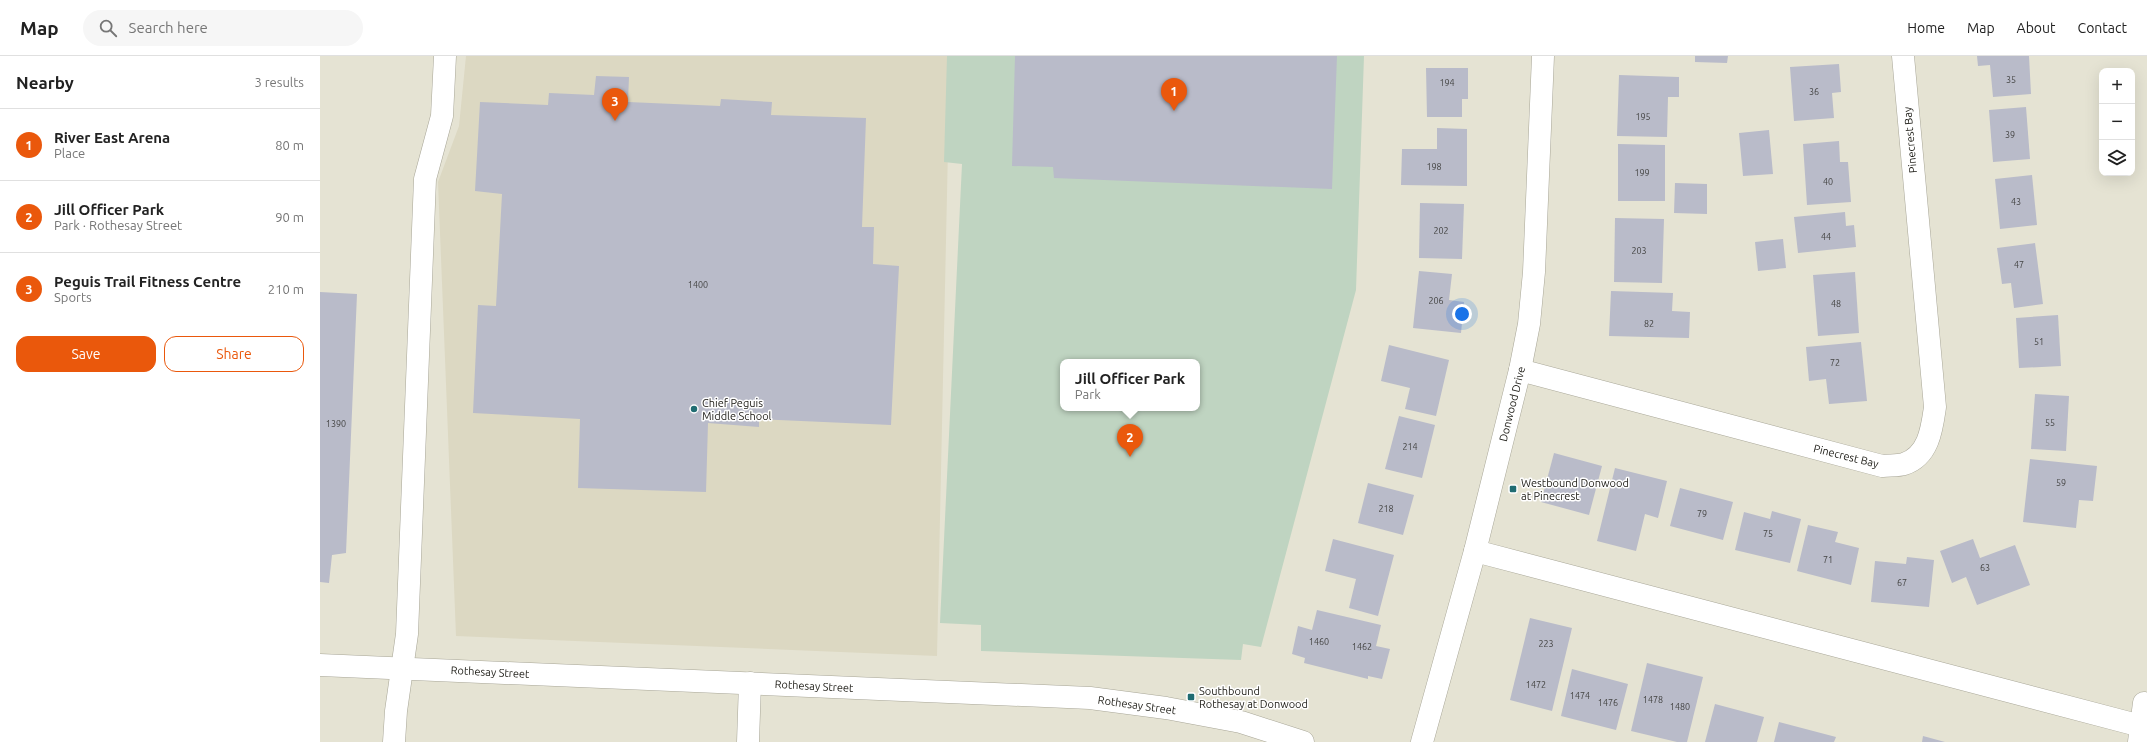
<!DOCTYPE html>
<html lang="en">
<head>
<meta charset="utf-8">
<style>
	body { margin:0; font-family:Ubuntu,sans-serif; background:#f6f6f6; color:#222 }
	.controls { position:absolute; right:12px; top:12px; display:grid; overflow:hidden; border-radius:8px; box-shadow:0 4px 16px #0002 }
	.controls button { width:36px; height:36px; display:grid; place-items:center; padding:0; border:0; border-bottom:1px solid #e0e0e0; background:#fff; color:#222; font:20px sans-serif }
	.you { position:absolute; left:1142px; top:258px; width:14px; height:14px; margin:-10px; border:3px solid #fff; border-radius:50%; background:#1a73e8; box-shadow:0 0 0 6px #1a73e833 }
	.badge { display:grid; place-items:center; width:26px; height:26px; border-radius:50%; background:#ea580c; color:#fff; font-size:13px; font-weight:700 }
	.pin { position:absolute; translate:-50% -33px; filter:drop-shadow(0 1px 2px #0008) }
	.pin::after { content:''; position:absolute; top:21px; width:14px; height:12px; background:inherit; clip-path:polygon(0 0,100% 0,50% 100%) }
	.popup { position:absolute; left:740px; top:303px; width:140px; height:52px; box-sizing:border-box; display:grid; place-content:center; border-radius:8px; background:#fff; filter:drop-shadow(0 1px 3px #0005); font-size:13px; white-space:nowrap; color:#767676 }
	.popup b { font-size:15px; color:#222 }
	.popup::after { content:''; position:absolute; left:50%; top:100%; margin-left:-8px; border:8px solid transparent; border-top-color:#fff }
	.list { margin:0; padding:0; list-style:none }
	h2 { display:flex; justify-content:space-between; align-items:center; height:52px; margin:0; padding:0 16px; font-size:17px }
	h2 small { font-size:13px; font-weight:400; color:#767676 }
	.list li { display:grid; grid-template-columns:26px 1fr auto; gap:12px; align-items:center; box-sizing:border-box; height:72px; padding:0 16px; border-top:1px solid #e0e0e0 }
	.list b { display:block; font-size:15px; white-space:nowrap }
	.list p { margin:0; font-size:13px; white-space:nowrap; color:#767676 }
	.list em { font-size:13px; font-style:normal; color:#767676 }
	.actions { display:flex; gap:8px; padding:12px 16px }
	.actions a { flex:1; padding:9px 0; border:1px solid #ea580c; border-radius:12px; text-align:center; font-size:14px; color:#ea580c }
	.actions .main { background:#ea580c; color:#fff }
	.icon { flex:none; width:22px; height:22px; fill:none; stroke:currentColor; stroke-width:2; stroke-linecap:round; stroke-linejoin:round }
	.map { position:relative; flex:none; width:1827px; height:686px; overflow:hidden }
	header { display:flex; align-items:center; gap:24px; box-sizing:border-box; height:56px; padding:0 20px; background:#fff; border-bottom:1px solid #e0e0e0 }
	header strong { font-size:19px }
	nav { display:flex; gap:22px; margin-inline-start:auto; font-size:14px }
	.search { width:280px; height:36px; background:#f6f6f6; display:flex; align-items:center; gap:10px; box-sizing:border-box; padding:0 14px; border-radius:22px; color:#767676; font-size:15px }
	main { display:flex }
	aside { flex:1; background:#fff }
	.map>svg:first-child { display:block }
</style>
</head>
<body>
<header>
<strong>Map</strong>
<div class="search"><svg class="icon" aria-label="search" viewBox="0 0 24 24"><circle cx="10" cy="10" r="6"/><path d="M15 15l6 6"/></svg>Search here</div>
<nav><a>Home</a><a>Map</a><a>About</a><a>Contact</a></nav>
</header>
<main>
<aside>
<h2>Nearby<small>3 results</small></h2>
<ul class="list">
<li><span class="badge">1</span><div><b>River East Arena</b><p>Place</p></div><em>80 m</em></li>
<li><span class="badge">2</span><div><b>Jill Officer Park</b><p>Park · Rothesay Street</p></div><em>90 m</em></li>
<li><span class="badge">3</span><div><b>Peguis Trail Fitness Centre</b><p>Sports</p></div><em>210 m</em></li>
</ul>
<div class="actions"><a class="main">Save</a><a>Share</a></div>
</aside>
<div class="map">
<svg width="1827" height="686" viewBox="0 0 1827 686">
	<rect width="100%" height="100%" fill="#e5e3d3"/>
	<polygon fill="#dcd8c2" points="146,0 630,0 617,600 136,580 118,126 139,70"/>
	<path fill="#bfd4c1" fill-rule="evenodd" d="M627,0H1044L1036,234L941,591L923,588L921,604L661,595V569L620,567L642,108L624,106ZM743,306H877V352H743Z"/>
	<g fill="#b9bbc9">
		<polygon points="695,0 1017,0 1012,133 734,122 733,111 692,110"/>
		<polygon points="1375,0 1408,0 1407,7 1375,6"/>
		<polygon points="1657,0 1709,0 1711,38 1673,41 1670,9 1658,10"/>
		<polygon points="1519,8 1521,36 1512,37 1514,62 1474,65 1470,11"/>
		<polygon points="1106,12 1148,12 1148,43 1142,43 1142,61 1107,61"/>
		<polygon points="1299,19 1359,21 1359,41 1348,41 1347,81 1297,80"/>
		<polygon points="276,20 309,21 308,46 400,50 401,43 452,46 451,59 546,62 542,171 554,171 553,208 579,210 571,369 439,363 439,371 388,367 386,436 258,432 260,363 153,357 158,249 176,250 182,138 155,135 160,46 228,49 229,37 274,39"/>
		<polygon points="1706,51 1710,103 1673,106 1669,54"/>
		<polygon points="1117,72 1147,73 1147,130 1081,129 1082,93 1117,93"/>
		<polygon points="1449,74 1453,118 1423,120 1419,77"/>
		<polygon points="1519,85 1520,106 1528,106 1531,146 1487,149 1483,88"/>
		<polygon points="1298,88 1345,89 1345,145 1298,145"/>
		<polygon points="1712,119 1717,169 1680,173 1675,123"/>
		<polygon points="1355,127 1387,128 1387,158 1354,157"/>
		<polygon points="1100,147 1144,148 1142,203 1099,202"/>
		<polygon points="1525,156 1526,170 1534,169 1536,191 1478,197 1474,161"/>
		<polygon points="1295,162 1344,163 1342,227 1294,226"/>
		<polygon points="1463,183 1466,212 1438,215 1435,186"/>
		<polygon points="1715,187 1723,248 1694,252 1691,227 1682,228 1677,192"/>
		<polygon points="1099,215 1132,218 1129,244 1144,246 1141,277 1093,272"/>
		<polygon points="1535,216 1539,277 1498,280 1493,219"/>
		<polygon points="1291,235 1353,237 1352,255 1370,256 1369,282 1289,280"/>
		<polygon points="0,236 37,238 26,497 12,499 9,527 0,526"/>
		<polygon points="1738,259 1741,310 1699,312 1696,262"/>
		<polygon points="1541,286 1547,345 1509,348 1506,323 1489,325 1486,291"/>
		<polygon points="1069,289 1129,304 1116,360 1085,353 1090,332 1061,325"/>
		<polygon points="1715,338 1749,340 1746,395 1711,393"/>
		<polygon points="1079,360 1115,369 1102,422 1065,413"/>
		<polygon points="1234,397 1282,410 1269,459 1221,446"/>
		<polygon points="1710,403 1777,410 1773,445 1759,444 1756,472 1703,466"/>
		<polygon points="1295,412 1347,425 1338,462 1325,458 1316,495 1277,485"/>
		<polygon points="1048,427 1094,439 1083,479 1038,467"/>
		<polygon points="1360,432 1413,446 1403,484 1350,470"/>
		<polygon points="1452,455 1481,463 1470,507 1415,494 1424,456 1450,463"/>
		<polygon points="1488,469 1518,476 1515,486 1539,492 1531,529 1477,515"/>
		<polygon points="1013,483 1074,499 1058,560 1029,552 1036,523 1005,515"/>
		<polygon points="1653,483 1660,502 1695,489 1710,529 1657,549 1646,521 1632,527 1620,495"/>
		<polygon points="1587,501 1614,504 1609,551 1551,546 1555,505 1586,508"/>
		<polygon points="997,554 1061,569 1056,590 1070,593 1062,623 1048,620 1048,623 984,607 985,602 972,598 978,570 992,574"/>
		<polygon points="1210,562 1252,572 1232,655 1190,644"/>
		<polygon points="1327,607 1383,621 1367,686 1357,686 1311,675"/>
		<polygon points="1252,613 1308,628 1296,674 1241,660"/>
		<polygon points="1395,648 1444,661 1437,686 1385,686"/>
		<polygon points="1459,666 1516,681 1514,686 1454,686"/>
		<polygon points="1603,680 1625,686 1602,686"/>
	</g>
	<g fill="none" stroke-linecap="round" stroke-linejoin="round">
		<g stroke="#a8a697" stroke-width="23">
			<g id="minor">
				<path d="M1200,314L1562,410C1569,409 1578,410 1584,408C1609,400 1612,372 1615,351L1583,0"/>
				<polyline points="1155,495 1821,670"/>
				<polyline points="0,609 770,642 846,652 921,666 983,686"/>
				<polyline points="74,686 76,655 87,578 105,123 122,60 125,0"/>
				<polyline points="428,686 430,627"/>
				<polyline points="1102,686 1155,495 1200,314 1209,268 1214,216 1223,0"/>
				<polyline points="1819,686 1824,647"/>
			</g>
		</g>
		<use href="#minor" stroke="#fff" stroke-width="22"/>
	</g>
	<g fill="#206c72" stroke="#fff" stroke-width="1.5">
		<circle cx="374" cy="353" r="4"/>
		<rect x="1189" y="429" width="8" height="8" rx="2"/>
		<rect x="867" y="637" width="8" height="8" rx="2"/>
	</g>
	<g text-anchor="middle" stroke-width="3" stroke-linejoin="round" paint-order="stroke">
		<g font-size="9" fill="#444443">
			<text x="1691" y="27">35</text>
			<text x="1127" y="30">194</text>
			<text x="1494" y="39">36</text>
			<text x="1323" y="64">195</text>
			<text x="1690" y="82">39</text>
			<text x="1114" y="114">198</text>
			<text x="1322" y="120">199</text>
			<text x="1508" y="129">40</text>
			<text x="1696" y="149">43</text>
			<text x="1121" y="178">202</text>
			<text x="1506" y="184">44</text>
			<text x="1319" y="198">203</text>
			<text x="1699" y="212">47</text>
			<text x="378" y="232">1400</text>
			<text x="1116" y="248">206</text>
			<text x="1516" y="251">48</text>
			<text x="1329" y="271">82</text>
			<text x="1719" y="289">51</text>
			<text x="1515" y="310">72</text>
			<text x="1730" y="370">55</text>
			<text x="16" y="371">1390</text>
			<text x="1090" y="394">214</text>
			<text x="1741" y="430">59</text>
			<text x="1066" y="456">218</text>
			<text x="1382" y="461">79</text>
			<text x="1448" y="481">75</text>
			<text x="1508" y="507">71</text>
			<text x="1665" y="515">63</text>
			<text x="1582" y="530">67</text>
			<text x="999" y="589">1460</text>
			<text x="1226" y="591">223</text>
			<text x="1042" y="594">1462</text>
			<text x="1216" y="632">1472</text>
			<text x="1260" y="643">1474</text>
			<text x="1333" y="647">1478</text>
			<text x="1288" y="650">1476</text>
			<text x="1360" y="654">1480</text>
		</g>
		<g font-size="11" fill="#1d1c16" stroke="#fff">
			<text transform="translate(1590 84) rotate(-95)" y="4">Pinecrest Bay</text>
			<text transform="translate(1192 348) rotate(-76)" y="4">Donwood Drive</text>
			<text transform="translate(1526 400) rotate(14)" y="4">Pinecrest Bay</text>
			<text transform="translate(170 616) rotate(3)" y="4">Rothesay Street</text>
			<text transform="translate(494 630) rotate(3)" y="4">Rothesay Street</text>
			<text transform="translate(817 649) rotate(8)" y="4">Rothesay Street</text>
		</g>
		<g font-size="11" fill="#1d1c16" stroke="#fff" text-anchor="start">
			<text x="382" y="351">Chief Peguis<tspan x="382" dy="13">Middle School</tspan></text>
			<text x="1201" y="431">Westbound Donwood<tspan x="1201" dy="13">at Pinecrest</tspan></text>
			<text x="879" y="639">Southbound<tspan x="879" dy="13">Rothesay at Donwood</tspan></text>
		</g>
	</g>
</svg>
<div class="controls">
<button>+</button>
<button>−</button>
<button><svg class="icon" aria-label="layers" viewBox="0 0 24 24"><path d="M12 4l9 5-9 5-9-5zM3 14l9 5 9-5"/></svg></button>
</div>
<div class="you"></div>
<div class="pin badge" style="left:854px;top:55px">1</div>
<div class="pin badge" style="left:810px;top:401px">2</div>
<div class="popup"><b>Jill Officer Park</b>Park</div>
<div class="pin badge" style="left:295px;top:65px">3</div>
</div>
</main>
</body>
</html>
